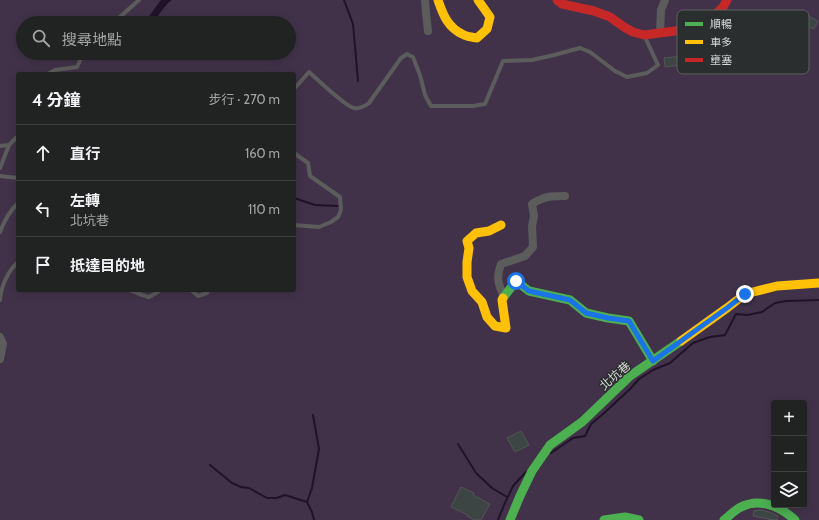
<!DOCTYPE html>
<html lang="zh-TW">
<head>
<meta charset="utf-8">
<style>
	body { margin:0; font-family:Cabin,"Noto Sans TC",sans-serif; background:#292a2a; color:#f1f3f6 }
	.controls { position:absolute; right:12px; bottom:12px; display:grid; overflow:hidden; border-radius:4px; box-shadow:0 2px 10px #0003 }
	.controls button { width:36px; height:36px; display:grid; place-items:center; padding:0; border:0; border-bottom:1px solid #3e3f40; background:#212222; color:#f1f3f6; font:20px sans-serif }
	.stop { position:absolute; width:12px; height:12px; margin:-9px; border:3px solid #1a73e8; border-radius:50%; background:#fff }
	.stop.end { background:#1a73e8; border-color:#fff; box-shadow:0 1px 4px #0008 }
	.list { margin:0; padding:0; list-style:none }
	h2 { display:flex; justify-content:space-between; align-items:center; height:52px; margin:0; padding:0 16px; font-size:17px }
	h2 small { font-size:13px; font-weight:400; color:#a2a4a5 }
	.list li { display:grid; grid-template-columns:26px 1fr auto; gap:12px; align-items:center; box-sizing:border-box; height:56px; padding:0 16px; border-top:1px solid #3e3f40 }
	.list b { display:block; font-size:15px; white-space:nowrap }
	.list p { margin:0; font-size:13px; white-space:nowrap; color:#a2a4a5 }
	.list em { font-size:13px; font-style:normal; color:#a2a4a5 }
	.icon { flex:none; width:22px; height:22px; fill:none; stroke:currentColor; stroke-width:2; stroke-linecap:round; stroke-linejoin:round }
	.map { position:relative; flex:none; width:819px; height:520px; overflow:hidden }
	.search { position:absolute; background:#212222; box-shadow:0 2px 10px #0003; left:16px; top:16px; width:280px; height:44px; display:flex; align-items:center; gap:10px; box-sizing:border-box; padding:0 14px; border-radius:22px; color:#a2a4a5; font-size:15px }
	.panel { position:absolute; background:#212222; box-shadow:0 2px 10px #0003; left:16px; top:72px; width:280px; height:220px; border-radius:4px }
	.map>svg:first-child { display:block }
</style>
</head>
<body>
<div class="map">
<svg width="819" height="520" viewBox="0 0 819 520">
	<rect width="100%" height="100%" fill="#2c2d2d"/>
	<path fill="#413249" fill-rule="evenodd" d="M0,0H819V520H0ZM23,23H289V53H23ZM18,74H294V290H18ZM774,403H804V505H774Z"/>
	<polygon fill="#201228" points="161,0 172,0 168,3 152,23 144,23"/>
	<g fill="none" stroke-linecap="round" stroke-linejoin="round">
		<g stroke="#201228" stroke-width="2">
			<polyline points="344,0 353,24 358,81"/>
			<polyline points="294,198 315,205 338,206"/>
			<polyline points="458,444 476,473 492,488 507,497"/>
			<polyline points="551,453 573,438 585,436 591,424 603,414 630,389 639,379 653,370 670,363 693,343 710,337 725,335 736,314 747,315 762,312 775,303 786,301 819,300"/>
			<polyline points="210,465 232,483 241,487 249,488 267,498 277,498 285,495 307,502 312,512 314,520"/>
			<polyline points="307,502 312,488 319,449 313,415"/>
			<polyline points="498,520 504,505 513,486 526,472"/>
		</g>
	</g>
	<g fill="#3c4544" stroke="#535554">
		<polygon points="805,14 818,21 814,29 801,23"/>
		<polygon points="682,56 683,65 665,67 664,58"/>
		<polygon points="521,431 529,445 515,452 507,438"/>
		<polygon points="461,487 474,493 473,495 490,504 481,520 475,520 467,516 468,515 451,507"/>
		<polygon points="761,510 769,512 778,516 777,520 773,520 753,516 754,511"/>
	</g>
	<g fill="none" stroke-linecap="round" stroke-linejoin="round">
		<g stroke="#5c5c5c" stroke-width="4">
			<polyline points="113,23 139,0"/>
			<polyline points="48,74 55,70 77,67 82,56 85,53"/>
			<path d="M294,89L309,72C317,79 346,107 354,108C359,109 365,106 369,103L401,58L407,54L413,57L420,75L425,95L431,106H473L485,104L503,61L532,60L554,55L580,48L590,52L615,71L627,77L647,73L658,65L644,35"/>
			<polyline points="0,146 9,145 18,136"/>
			<polyline points="294,153 308,163 310,176 340,197 341,210 338,217 331,222 319,227 294,225"/>
			<polyline points="0,168 9,145"/>
			<polyline points="0,176 18,178"/>
			<path d="M0,232C4,221 9,212 18,203"/>
			<polyline points="129,290 139,294 149,297 158,292 159,290"/>
			<polyline points="191,290 198,296 207,293 208,290"/>
			<path d="M0,300C1,286 8,271 18,262"/>
		</g>
		<g stroke="#5c5c5c" stroke-width="8">
			<polyline points="425,0 426,12 428,31"/>
			<polyline points="660,33 661,10 665,0"/>
			<path d="M504,297C498,284 496,278 501,264L525,256L533,247L532,226L534,216L532,204C545,196 550,196 565,196"/>
			<polyline points="0,337 3,344 0,359"/>
		</g>
		<g stroke="#4caf50" stroke-width="9">
			<polyline points="503,298 516,281 529,291 570,300 586,313 608,318 629,321 653,361"/>
			<polyline points="510,520 520,496 532,471 550,445 582,422 630,376 681,341"/>
			<polyline points="604,520 625,517 639,520"/>
			<path d="M724,520C729,516 734,511 739,508C759,497 780,506 795,520"/>
		</g>
		<g stroke="#ffc107" stroke-width="9">
			<path d="M438,0C443,15 448,28 464,35C468,37 473,37 477,38L487,29L490,17L478,0"/>
			<polyline points="501,225 489,231 476,233 467,241 469,248 467,262 467,277 472,291 482,302 487,317 495,326 506,328 502,300 503,298"/>
			<polyline points="681,341 727,308 745,294 777,286 819,283"/>
		</g>
		<polyline stroke="#c62828" stroke-width="9" points="557,0 562,4 594,11 610,17 624,27 633,32 644,35 675,31 704,22 714,16 723,7 727,0"/>
	</g>
	<g fill="none" stroke-linecap="round" stroke-linejoin="round">
		<polyline stroke="#1a73e8" stroke-width="5" points="516,281 529,291 570,300 586,313 608,318 629,321 653,361 727,308 745,294"/>
	</g>
	<g text-anchor="middle" stroke-width="3" stroke-linejoin="round" paint-order="stroke">
		<g font-size="12" fill="#d6d9d8" stroke="#2b2e2e">
			<text transform="translate(615 376) rotate(-41)" y="4">北坑巷</text>
		</g>
	</g>
	<rect x="677" y="10" width="132" height="64" rx="6" fill="#2b2e2e" stroke="#5e6161" stroke-width="1"/>
	<rect x="685" y="22" width="18" height="4" fill="#4caf50"/>
	<rect x="685" y="40" width="18" height="4" fill="#ffc107"/>
	<rect x="685" y="58" width="18" height="4" fill="#c62828"/>
	<g font-size="11" fill="#d6d9d8">
		<text x="710" y="28">順暢</text>
		<text x="710" y="46">車多</text>
		<text x="710" y="64">壅塞</text>
	</g>
</svg>
<div class="controls">
<button>+</button>
<button>−</button>
<button><svg class="icon" aria-label="layers" viewBox="0 0 24 24"><path d="M12 4l9 5-9 5-9-5zM3 14l9 5 9-5"/></svg></button>
</div>
<div class="stop" style="left:516px;top:281px"></div>
<div class="stop end" style="left:745px;top:294px"></div>
<div class="search"><svg class="icon" aria-label="search" viewBox="0 0 24 24"><circle cx="10" cy="10" r="6"/><path d="M15 15l6 6"/></svg>搜尋地點</div>
<section class="panel">
<h2>4 分鐘<small>步行 · 270 m</small></h2>
<ul class="list">
<li><svg class="icon" aria-label="ahead" viewBox="0 0 24 24"><path d="M12 20V5M6 11l6-6 6 6"/></svg><div><b>直行</b></div><em>160 m</em></li>
<li><svg class="icon" aria-label="left" viewBox="0 0 24 24"><path d="M17 20v-9H6M10 6l-5 5 5 5"/></svg><div><b>左轉</b><p>北坑巷</p></div><em>110 m</em></li>
<li><svg class="icon" aria-label="arrive" viewBox="0 0 24 24"><path d="M6 21V4h12l-3 4 3 4H6"/></svg><div><b>抵達目的地</b></div></li>
</ul>
</section>
</div>
</body>
</html>
